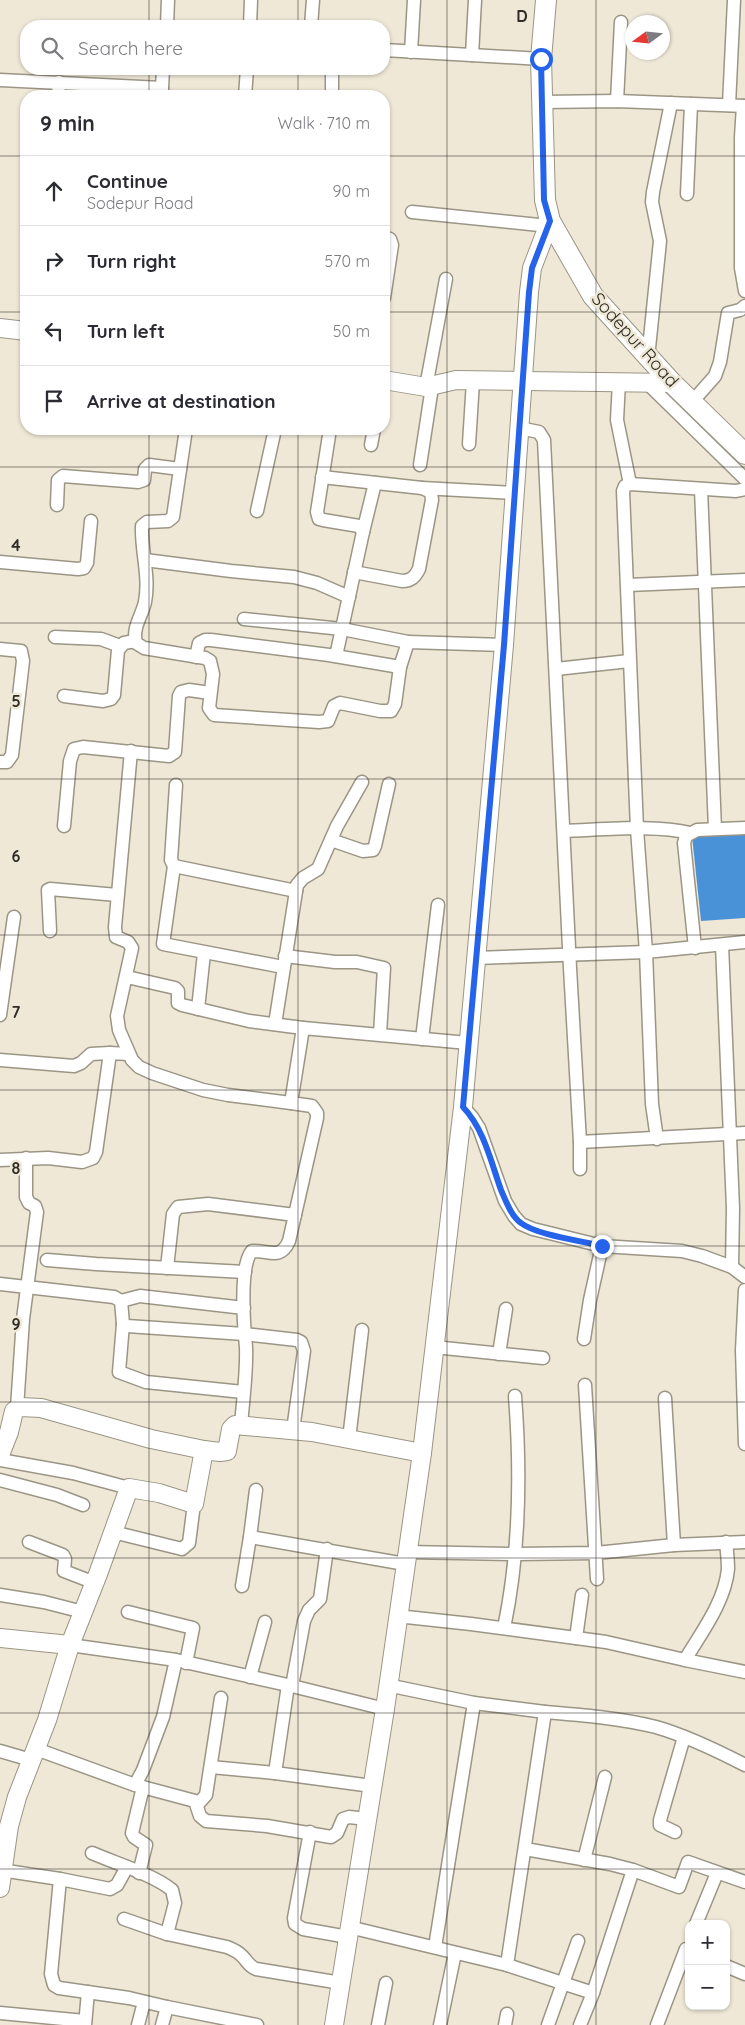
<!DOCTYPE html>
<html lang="en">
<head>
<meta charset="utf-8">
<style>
	body { margin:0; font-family:Quicksand,sans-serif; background:#f2f2f3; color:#2b2b33 }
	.controls { position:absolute; right:15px; bottom:15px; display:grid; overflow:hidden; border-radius:10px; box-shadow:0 1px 4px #0004 }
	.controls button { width:45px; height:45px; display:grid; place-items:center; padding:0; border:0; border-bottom:1px solid #e1e1e2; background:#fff; color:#2b2b33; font:25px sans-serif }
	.compass { position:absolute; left:625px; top:15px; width:45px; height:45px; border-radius:50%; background:#fff; box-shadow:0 1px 4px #0004; rotate:255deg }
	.stop { position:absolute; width:15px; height:15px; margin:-11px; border:4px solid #2563eb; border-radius:50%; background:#fff }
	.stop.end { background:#2563eb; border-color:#fff; box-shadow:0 1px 5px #0008 }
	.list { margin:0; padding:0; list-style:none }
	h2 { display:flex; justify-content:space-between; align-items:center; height:65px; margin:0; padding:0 20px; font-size:21px }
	h2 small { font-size:16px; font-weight:400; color:#7c7c81 }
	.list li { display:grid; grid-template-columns:32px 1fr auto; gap:15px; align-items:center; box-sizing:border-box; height:70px; padding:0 20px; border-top:1px solid #e1e1e2 }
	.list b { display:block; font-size:19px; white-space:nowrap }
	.list p { margin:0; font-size:16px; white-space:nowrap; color:#7c7c81 }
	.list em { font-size:16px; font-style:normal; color:#7c7c81 }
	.icon { flex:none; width:28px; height:28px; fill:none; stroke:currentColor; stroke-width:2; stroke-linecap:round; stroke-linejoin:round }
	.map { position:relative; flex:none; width:745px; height:2025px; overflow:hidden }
	.search { position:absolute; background:#fff; box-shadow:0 1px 4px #0004; left:20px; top:20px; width:370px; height:55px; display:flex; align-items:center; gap:12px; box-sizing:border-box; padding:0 18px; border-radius:20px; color:#7c7c81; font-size:19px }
	.panel { position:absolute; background:#fff; box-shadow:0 1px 4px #0004; left:20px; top:90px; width:370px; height:345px; border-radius:20px }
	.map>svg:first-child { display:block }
</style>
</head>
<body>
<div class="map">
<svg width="745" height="2025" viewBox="0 0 745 2025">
	<rect width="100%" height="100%" fill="#efe8d7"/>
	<polygon fill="#4a92d8" points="745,834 745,918 701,921 692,836"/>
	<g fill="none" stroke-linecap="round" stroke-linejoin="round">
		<g stroke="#9b9585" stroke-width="15">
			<g id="street">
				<polyline points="167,26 168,0"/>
				<polyline points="250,26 251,0"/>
				<polyline points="311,26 313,0"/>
				<polyline points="384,50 541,59"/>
				<polyline points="411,52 414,0"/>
				<polyline points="472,55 475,0"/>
				<polyline points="0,80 162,88 162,96"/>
				<polyline points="162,88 163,69"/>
				<polyline points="58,96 59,82"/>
				<polyline points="245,96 247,69"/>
				<polyline points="332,96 332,69"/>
				<polyline points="617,101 621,22"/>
				<polyline points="543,102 617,101 745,106"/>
				<polyline points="729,105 734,0"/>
				<polyline points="743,106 741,137 741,268 745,291"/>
				<polyline points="687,194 691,104"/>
				<polyline points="412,212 549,226"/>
				<polyline points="384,237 390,239 392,245 384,298"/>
				<polyline points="648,358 660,241 652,202 653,192 671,103"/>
				<polyline points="619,382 617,420 630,484"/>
				<polyline points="646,382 745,479"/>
				<polyline points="426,387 446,279"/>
				<polyline points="692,402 715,376 720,362 728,313 740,310 745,306"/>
				<polyline points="519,428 539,432 544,440 570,968 580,1142 580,1169"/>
				<path d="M186,429L173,517L168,521L147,522L142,526C141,551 150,577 145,602C142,616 132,627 136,643L144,648L205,658L210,661L213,674L209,708L214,715L319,722L328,721L334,706L340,703L380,711H391L395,704L400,667L408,642L504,645"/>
				<polyline points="330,429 317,512 319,519 323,520 359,526 363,532 336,656"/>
				<polyline points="469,444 473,381"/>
				<polyline points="371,445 374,429"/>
				<polyline points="420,465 432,387"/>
				<path d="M322,477L422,488L431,492L432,500L419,569C415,577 411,581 402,581L354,572"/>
				<polyline points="422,488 515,493"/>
				<polyline points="701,489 715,829"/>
				<polyline points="57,505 58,480 63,476 138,482 144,480 145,469 149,465 180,469"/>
				<polyline points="257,511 275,429"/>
				<polyline points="363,532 375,483"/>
				<polyline points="145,560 231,571 294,577 317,583 349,597"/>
				<polyline points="0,562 78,569 84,568 87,563 91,521"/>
				<polyline points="628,585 745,580"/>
				<polyline points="244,619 342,629 408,642"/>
				<polyline points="55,637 101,639 120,646"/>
				<polyline points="0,649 21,651 23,661 12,755 7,762 0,762"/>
				<polyline points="196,657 199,643 205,640 211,640 329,655 400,667"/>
				<polyline points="556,669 629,661"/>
				<polyline points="64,696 103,701 111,699 114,695 118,650 124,643 135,641"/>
				<polyline points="131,751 115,927 116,937 128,942 132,948 117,1016 119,1030 132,1060 139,1067 152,1073 203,1090 228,1095 291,1103"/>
				<polyline points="176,785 171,860 174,866 296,891"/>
				<polyline points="64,826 70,761 74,749 83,747 169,756 175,752 179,696 181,692 189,690 210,693"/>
				<path d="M564,831C600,830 656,824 690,833"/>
				<polyline points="331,840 363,851 373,850 375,846 389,784"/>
				<polyline points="174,866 163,944 283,967"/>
				<polyline points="50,931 48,890 50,889 117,895"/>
				<polyline points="722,945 733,1208 732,1267"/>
				<polyline points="695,948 684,843 686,836 697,830 745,828"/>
				<polyline points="285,956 335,962 357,962 384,968 380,1034"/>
				<polyline points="476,958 646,952 745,942"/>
				<polyline points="127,977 175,988 178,991 178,1003 182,1005 249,1021 303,1028"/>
				<polyline points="198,1009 204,953"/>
				<polyline points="0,1015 14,917"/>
				<polyline points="275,1024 297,885 303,878 318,869 337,826 362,782"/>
				<polyline points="422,1039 438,905"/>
				<polyline points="0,1060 74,1066 81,1063 91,1054 110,1053"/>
				<polyline points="463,1107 472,1117 479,1128 505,1201 514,1216 521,1224 533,1229 602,1246 682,1251 702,1256 732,1267 745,1277"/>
				<polyline points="657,1139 652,1104 646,952 637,829 623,491 625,486 630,484 736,491 745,489"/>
				<polyline points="580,1142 745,1133"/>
				<polyline points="0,1160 48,1158 82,1162 93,1158 96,1152 110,1053 129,1054"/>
				<polyline points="47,1260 96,1264 245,1272"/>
				<polyline points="167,1268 173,1214 178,1207 208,1204 295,1215"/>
				<polyline points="0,1284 114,1297 121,1301 123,1324 127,1326 244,1334 297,1340 301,1342 304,1351 293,1430"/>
				<polyline points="745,1290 742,1350 745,1444"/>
				<polyline points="121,1301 140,1296 244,1308"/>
				<polyline points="123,1324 119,1372 146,1382 243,1392"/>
				<polyline points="584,1339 590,1300 602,1246"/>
				<polyline points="434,1347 543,1358"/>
				<polyline points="499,1354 506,1309"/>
				<polyline points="585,1385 597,1579"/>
				<polyline points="665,1398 674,1545"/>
				<polyline points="17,1408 23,1319 37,1212 35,1206 29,1203 26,1197 26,1158"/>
				<path d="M241,1425C243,1400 247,1372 246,1347C244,1328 239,1265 252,1251C269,1250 280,1261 289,1241L317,1118V1113L312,1106L291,1103L303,1028L468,1043"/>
				<polyline points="349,1439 362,1330"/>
				<polyline points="0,1460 73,1473 129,1488"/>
				<polyline points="0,1480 57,1495 83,1505"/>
				<polyline points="113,1532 182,1549 189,1543 194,1504"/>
				<polyline points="250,1537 256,1490"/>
				<polyline points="29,1542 63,1555 65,1559 64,1571 95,1583"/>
				<polyline points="407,1552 516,1554 596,1553 674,1545 745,1542"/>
				<polyline points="242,1586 250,1537 405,1564"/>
				<polyline points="0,1595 44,1602 83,1612"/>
				<polyline points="128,1612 193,1628 186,1663"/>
				<path d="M397,1616L471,1624L606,1642L685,1660C701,1633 725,1602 728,1569C728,1561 727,1551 726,1542"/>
				<path d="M504,1628C520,1552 521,1474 515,1396"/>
				<polyline points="576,1638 582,1595"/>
				<polyline points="176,1660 292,1686 385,1709"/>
				<polyline points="685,1660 745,1672"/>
				<polyline points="250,1677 265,1622"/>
				<polyline points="387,1685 474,1703 545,1712"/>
				<polyline points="292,1686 304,1621 309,1610 320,1599 327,1549"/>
				<polyline points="36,1749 135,1785 143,1770 163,1717 176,1660 70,1645"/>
				<polyline points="0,1751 31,1760"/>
				<polyline points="211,1767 275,1773 372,1786"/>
				<polyline points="275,1773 288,1685"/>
				<polyline points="135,1785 195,1801 200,1816 206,1821 267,1826 331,1837 337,1833 343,1819 349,1817 367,1819"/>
				<polyline points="197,1805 206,1795 221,1698"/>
				<polyline points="310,1832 294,1918 295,1924 303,1929 348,1937"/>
				<polyline points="675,1832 660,1825 660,1820 684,1737"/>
				<polyline points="525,1849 610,1864 633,1870 593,1993"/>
				<path d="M92,1853C115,1863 154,1875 172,1890L175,1903L167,1934"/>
				<polyline points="584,1860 605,1777"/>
				<polyline points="0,1870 60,1879 51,1974 54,1985 59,1988 129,1998 167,2007 162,2025"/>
				<polyline points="633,1870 679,1887 688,1862 745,1882"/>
				<polyline points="139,1873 146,1845 134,1837 132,1833 143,1787"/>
				<polyline points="60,1879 110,1889 117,1885 127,1867"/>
				<path d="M124,1919L167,1934L227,1947C232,1949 237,1951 241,1955C247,1960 248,1966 256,1969L341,1983"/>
				<polyline points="696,1924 717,1873"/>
				<polyline points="349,1927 507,1965 593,1993 580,2025"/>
				<polyline points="435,1947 474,1703"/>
				<path d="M507,1965L545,1712C582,1715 619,1718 656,1727C687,1736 716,1750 745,1765"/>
				<polyline points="726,1966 745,1974"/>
				<polyline points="167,2007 257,2025"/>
				<polyline points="0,2013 85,2021"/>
				<polyline points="85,2025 88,1992"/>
				<polyline points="138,2025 144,2002"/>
				<polyline points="378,2025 386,1983"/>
				<polyline points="440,2025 455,1953"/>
				<polyline points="505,2025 507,2014"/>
				<polyline points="548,2025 578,1941"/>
				<polyline points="657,2025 686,1949 689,1950"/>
			</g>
		</g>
		<g stroke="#9b9585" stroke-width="20">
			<g id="secondary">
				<polyline points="0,328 26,331"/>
				<polyline points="384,380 426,387 456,380 672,383"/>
				<polyline points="0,1455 9,1432 14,1411 20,1407 41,1408 151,1439 204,1450"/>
				<polyline points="0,1638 70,1645"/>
				<polyline points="0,1888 9,1826 17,1797 47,1720 70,1645 98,1574 129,1488 159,1493 194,1504 204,1450 220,1452 227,1451 231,1429 235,1425 312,1432 422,1453"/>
				<polyline points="334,2025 385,1709 422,1453 463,1107 504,645 529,292 532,268 550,221"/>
			</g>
		</g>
		<g stroke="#9b9585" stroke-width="22">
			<polyline id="primary" points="546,0 541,59 545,200 550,221 593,296 672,383 745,454"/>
		</g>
		<use href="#street" stroke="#fff" stroke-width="12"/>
		<use href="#secondary" stroke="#fff" stroke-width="18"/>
		<use href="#primary" stroke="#fff" stroke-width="20"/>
	</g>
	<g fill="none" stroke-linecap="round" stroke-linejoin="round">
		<path stroke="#2563eb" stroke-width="6" d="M541,59L544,200L550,221L532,268L529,292L504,645L463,1107C484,1129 491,1162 501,1190C506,1201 511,1216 521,1223C536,1235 582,1241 602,1246"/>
	</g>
	<path fill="none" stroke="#2f2d26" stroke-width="1" stroke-opacity="0.55" d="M149,0V26M298,0V26M447,0V2025M596,0V2025M149,69V96M298,69V96M0,156H26M384,156H745M0,312H26M384,312H745M149,429V2025M298,429V2025M0,467H745M0,623H745M0,779H745M0,935H745M0,1090H745M0,1246H745M0,1402H745M0,1558H745M0,1713H745M0,1869H745"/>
	<g text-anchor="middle" stroke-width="5" stroke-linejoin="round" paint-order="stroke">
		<g font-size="18" fill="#2f2d26" stroke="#efe8d7">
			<text transform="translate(635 340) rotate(48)" y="6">Sodepur Road</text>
		</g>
	</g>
	<g font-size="16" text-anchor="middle" font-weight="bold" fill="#2f2d26" stroke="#efe8d7" stroke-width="5" stroke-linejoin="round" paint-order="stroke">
		<text x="522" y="22">D</text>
		<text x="16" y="551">4</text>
		<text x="16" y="707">5</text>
		<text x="16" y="862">6</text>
		<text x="16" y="1018">7</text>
		<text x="16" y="1174">8</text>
		<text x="16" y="1330">9</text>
	</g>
</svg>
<div class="controls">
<button>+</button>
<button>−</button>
</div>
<svg class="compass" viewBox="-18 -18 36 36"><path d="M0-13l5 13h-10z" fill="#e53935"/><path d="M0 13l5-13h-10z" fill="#7c7c81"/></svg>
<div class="stop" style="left:541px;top:59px"></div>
<div class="stop end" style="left:602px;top:1246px"></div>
<div class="search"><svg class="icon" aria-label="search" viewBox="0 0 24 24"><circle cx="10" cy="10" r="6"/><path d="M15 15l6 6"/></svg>Search here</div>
<section class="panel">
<h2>9 min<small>Walk · 710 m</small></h2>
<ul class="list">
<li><svg class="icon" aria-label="ahead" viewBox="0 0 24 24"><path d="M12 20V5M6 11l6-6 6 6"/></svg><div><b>Continue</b><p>Sodepur Road</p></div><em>90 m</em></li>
<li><svg class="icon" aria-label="right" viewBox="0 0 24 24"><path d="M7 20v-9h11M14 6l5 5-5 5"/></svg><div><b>Turn right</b></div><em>570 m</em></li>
<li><svg class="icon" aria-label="left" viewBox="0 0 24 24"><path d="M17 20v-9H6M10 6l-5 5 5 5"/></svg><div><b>Turn left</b></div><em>50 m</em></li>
<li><svg class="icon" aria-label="arrive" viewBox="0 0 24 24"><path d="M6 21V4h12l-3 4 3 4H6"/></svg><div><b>Arrive at destination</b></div></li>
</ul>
</section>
</div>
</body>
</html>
